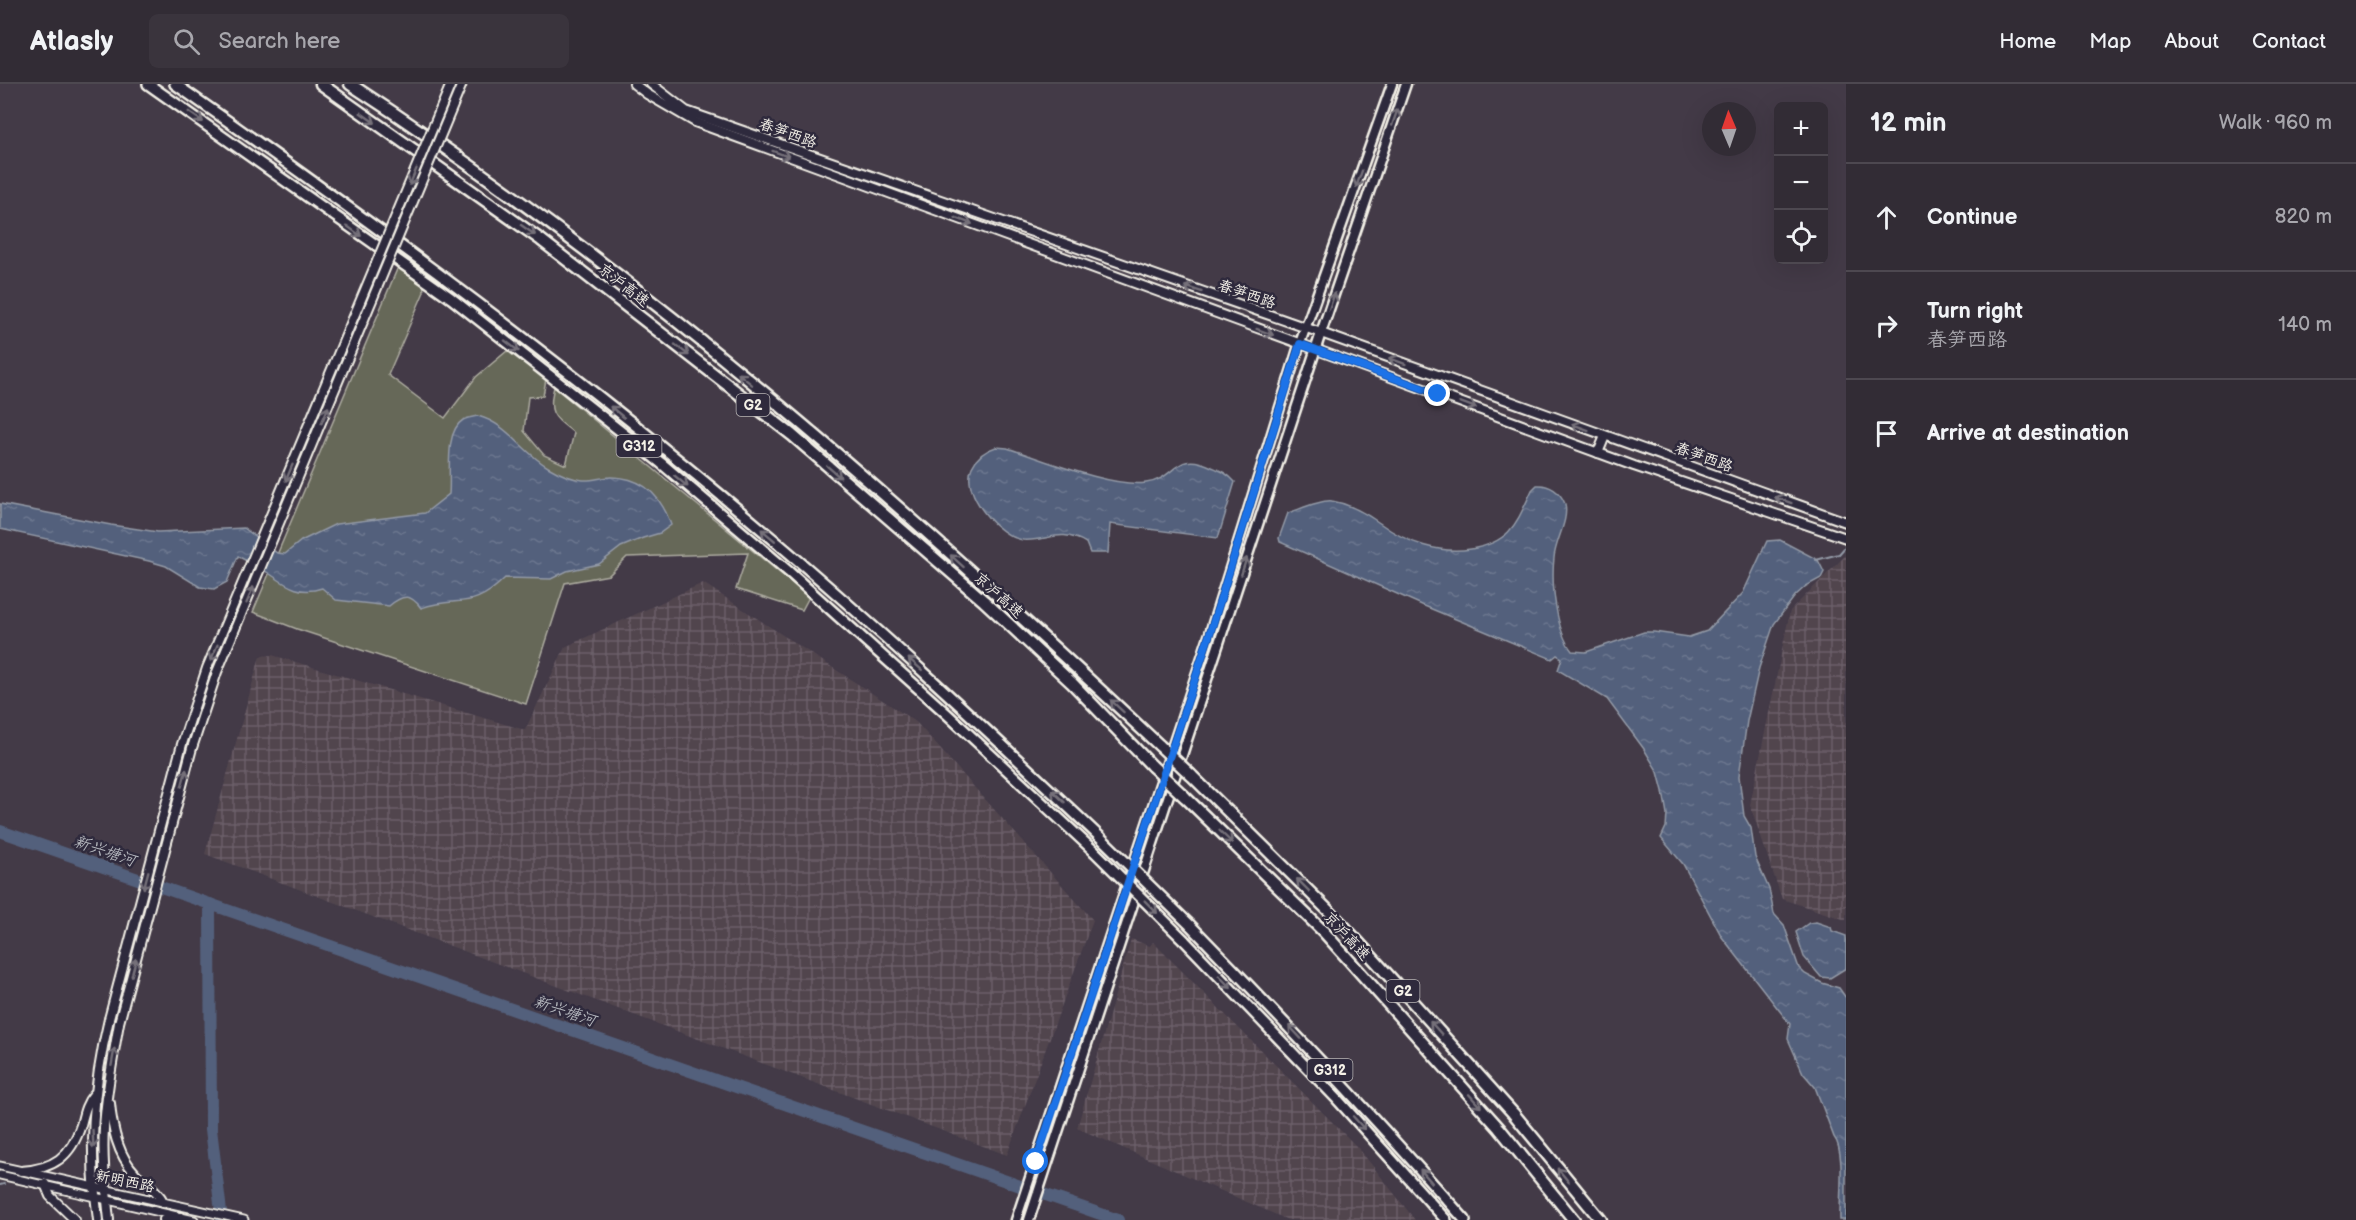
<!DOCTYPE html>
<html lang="en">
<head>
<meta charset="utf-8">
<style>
	body { margin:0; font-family:"Balsamiq Sans","LXGW WenKai TC",sans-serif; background:#3a343d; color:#f1f3f6 }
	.controls { position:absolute; right:18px; top:18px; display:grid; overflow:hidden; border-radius:9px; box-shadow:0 6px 24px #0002 }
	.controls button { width:54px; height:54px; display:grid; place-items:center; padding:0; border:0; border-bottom:2px solid #4d4850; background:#322c35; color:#f1f3f6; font:30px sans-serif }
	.compass { position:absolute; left:1702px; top:18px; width:54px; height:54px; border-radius:50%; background:#322c35; box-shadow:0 6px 24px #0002; rotate:358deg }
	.stop { position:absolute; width:18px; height:18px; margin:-14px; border:4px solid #1a73e8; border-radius:50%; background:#fff }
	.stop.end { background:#1a73e8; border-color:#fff; box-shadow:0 2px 6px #0008 }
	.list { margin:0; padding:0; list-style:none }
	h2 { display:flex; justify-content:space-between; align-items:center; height:78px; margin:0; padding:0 24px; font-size:26px }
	h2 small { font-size:20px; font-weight:400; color:#a8a7ad }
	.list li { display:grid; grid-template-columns:39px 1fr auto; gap:18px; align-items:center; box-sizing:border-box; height:108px; padding:0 24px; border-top:2px solid #4d4850 }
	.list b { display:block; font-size:22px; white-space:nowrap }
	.list p { margin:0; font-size:20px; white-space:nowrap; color:#a8a7ad }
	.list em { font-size:20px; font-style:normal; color:#a8a7ad }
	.icon { flex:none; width:33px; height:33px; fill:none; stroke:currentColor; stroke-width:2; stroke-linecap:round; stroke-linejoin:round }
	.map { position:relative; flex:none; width:1846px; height:1136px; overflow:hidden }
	header { display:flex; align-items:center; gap:36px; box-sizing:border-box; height:84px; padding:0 30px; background:#322c35; border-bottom:2px solid #4d4850 }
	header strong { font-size:28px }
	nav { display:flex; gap:33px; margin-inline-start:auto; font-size:21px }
	.search { width:420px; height:54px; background:#3a343d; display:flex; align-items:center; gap:15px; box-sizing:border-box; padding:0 21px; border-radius:9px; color:#a8a7ad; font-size:22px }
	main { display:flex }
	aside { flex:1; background:#322c35 }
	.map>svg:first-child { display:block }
</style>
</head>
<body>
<header>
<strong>Atlasly</strong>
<div class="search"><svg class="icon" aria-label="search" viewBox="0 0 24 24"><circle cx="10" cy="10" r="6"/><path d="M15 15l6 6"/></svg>Search here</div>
<nav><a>Home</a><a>Map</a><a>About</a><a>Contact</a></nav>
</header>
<main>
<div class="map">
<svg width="1846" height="1136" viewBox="0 0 1846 1136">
	<defs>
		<pattern id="industrial-grid" width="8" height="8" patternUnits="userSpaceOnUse" patternTransform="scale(1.5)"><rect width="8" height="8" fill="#51454e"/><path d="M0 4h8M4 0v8" fill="none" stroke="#6b6068"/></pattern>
		<pattern id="water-ripples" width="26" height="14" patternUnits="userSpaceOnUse" patternTransform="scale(1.5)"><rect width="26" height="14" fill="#53607c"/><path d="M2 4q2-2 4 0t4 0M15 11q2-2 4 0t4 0" fill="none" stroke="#6c778f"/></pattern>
	</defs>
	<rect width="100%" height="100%" fill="#433a47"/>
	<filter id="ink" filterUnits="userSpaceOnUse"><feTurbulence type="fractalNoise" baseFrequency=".0167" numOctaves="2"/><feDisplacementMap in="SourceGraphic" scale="12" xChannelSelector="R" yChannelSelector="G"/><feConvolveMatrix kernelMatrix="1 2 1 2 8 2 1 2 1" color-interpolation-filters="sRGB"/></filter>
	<g filter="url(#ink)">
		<g fill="url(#industrial-grid)">
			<polygon points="1846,471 1846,836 1782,815 1750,721 1790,527"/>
			<polygon points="703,499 916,638 1093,836 1007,1071 205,770 260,572 272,571 525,646 565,563"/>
			<polygon points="1131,855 1150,862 1153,858 1360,1066 1415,1136 1288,1136 1077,1044"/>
		</g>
		<path fill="#666759" stroke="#adaca0" stroke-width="1.5" d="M398,183L423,200L424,208L388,291L445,334L476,293L507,267L546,295L543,312L528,313L524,347L544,371L566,381L574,349C554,333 547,330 554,303L809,513L802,526L736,505L748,469L627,473L609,491L565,499L526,620L297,545L253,528Z"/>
		<g fill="url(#water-ripples)" stroke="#939aa7" stroke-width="1.5">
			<path d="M478,332C508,340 522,368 548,383C558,389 572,395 583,396C592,397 602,393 611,393C643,393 661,411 671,441L660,449L643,454L621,463L599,480L567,487L551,495L505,494C471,528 460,511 421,524C411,510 403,510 389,522L336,516L322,504C301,511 289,503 273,492C262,484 249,479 238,472L227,498L214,505L200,503L166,482L149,477L0,445V420L111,441L158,448L244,444L277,469L285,470L301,457L336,440L425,429L449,410C451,390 444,348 463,336C467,334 473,333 478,332Z"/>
			<path d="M996,363L1007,364C1042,375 1112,404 1146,399C1177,395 1174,365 1212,383C1222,387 1228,390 1235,398L1218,454L1110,440L1108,469H1090L1086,459C1059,443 1048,458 1023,456C998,453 960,408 972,383C977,373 986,366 996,363Z"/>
			<path d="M1537,401C1549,400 1561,408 1565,420C1569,437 1555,457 1554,474C1551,500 1556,547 1572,567L1586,568L1644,548H1654L1689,553L1707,547L1743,509L1767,457L1780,456L1818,476L1824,488L1821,494L1806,502L1795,512L1774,540L1759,584L1747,637L1739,692L1744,732L1751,744L1755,773L1769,805L1774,830L1784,841L1799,884L1805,890L1822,899L1839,904L1846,914V1136H1840C1839,1115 1846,1068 1834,1053L1815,1003L1803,989L1788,955L1790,940L1722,853L1683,780L1661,754L1666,743L1667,730L1663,707L1658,688L1644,665L1607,615L1558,586L1562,574L1557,571L1552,575L1422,521L1280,458L1279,454L1288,429C1298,426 1322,415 1332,417C1349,420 1367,430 1381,440C1407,459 1439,470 1471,465C1511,458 1516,440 1532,406Z"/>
			<polygon points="1816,838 1831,843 1832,847 1846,852 1846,884 1830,894 1821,893 1804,873 1796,848 1809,839"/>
		</g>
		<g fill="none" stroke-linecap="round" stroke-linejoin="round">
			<g stroke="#939aa7" stroke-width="2">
				<polyline points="1816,476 1839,470 1846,462"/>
				<polyline points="0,1101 4,1100"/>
			</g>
			<g stroke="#53607c" stroke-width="12">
				<polyline points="0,747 1118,1136"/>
				<polyline points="210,820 211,1045 222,1136"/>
			</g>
			<g stroke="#f4f1e8" stroke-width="11">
				<g id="tertiary">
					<polyline points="0,1082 244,1136"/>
					<polyline points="0,1091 194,1136"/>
				</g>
			</g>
			<g stroke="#f4f1e8" stroke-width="12">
				<g id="secondary">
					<polyline points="634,0 647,10 695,38 1634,382 1846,454"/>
					<polyline points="651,0 686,27 1321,249 1846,438"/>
					<polyline points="1598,369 1605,352"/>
					<path d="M110,1019C112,1043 117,1070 135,1089C145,1099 158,1106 164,1119"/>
					<path d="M21,1087C53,1085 71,1073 81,1041C84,1029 86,1019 94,1010"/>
					<polyline points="45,1100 50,1112 75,1136"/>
					<path d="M98,1136C88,1068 93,1001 109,935"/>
					<path d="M109,1136C106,1106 102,1075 104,1044C106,1009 113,974 119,939"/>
					<polyline points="164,1136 181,1133"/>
				</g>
			</g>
			<g stroke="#f4f1e8" stroke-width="13">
				<g id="primary">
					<polyline points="1016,1136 1210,549 1299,262 1392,0"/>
					<polyline points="1029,1136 1321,249 1406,0"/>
				</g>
			</g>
			<g stroke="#f4f1e8" stroke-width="14">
				<g id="trunk">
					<polyline points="148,0 451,214 661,379 789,488 947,630 1094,767"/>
					<path d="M175,0C378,142 578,289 767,450C882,547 991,650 1100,753"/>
					<path d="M1190,841C1284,937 1376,1035 1465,1136"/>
					<polyline points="1184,856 1337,1015 1446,1136"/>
				</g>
			</g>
			<g stroke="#f4f1e8" stroke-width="15">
				<g id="motorway">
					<polyline points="321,0 541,156 792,351 984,517 1072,599 1152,682"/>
					<path d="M350,0C642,190 906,423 1160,662"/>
					<polyline points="1191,691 1341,839 1513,1029 1601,1136"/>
					<polyline points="1184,712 1323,847 1499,1044 1574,1136"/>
				</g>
			</g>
			<use href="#tertiary" stroke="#2f2a3d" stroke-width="7"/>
			<use href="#secondary" stroke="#2f2a3d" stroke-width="8"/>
			<use href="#primary" stroke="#2f2a3d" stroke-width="8"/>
			<use href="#trunk" stroke="#2f2a3d" stroke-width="9"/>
			<use href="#motorway" stroke="#2f2a3d" stroke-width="10"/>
			<g stroke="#f4f1e8" stroke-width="12" stroke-linecap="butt">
				<g id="secondary-bridge">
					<polyline points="109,935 182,660 207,584 451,0"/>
					<polyline points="119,939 192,664 217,588 462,0"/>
				</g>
			</g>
			<g stroke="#f4f1e8" stroke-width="14" stroke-linecap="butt">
				<g id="trunk-bridge">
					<polyline points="1100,753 1190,841"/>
					<polyline points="1094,767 1184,856"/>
				</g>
			</g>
			<g stroke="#f4f1e8" stroke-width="15" stroke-linecap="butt">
				<g id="motorway-bridge">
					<polyline points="1160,662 1191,691"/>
					<polyline points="1152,682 1184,712"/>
				</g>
			</g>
			<use href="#secondary-bridge" stroke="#2f2a3d" stroke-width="8"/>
			<use href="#trunk-bridge" stroke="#2f2a3d" stroke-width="9"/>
			<use href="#motorway-bridge" stroke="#2f2a3d" stroke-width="10"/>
		</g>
		<defs><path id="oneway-shaft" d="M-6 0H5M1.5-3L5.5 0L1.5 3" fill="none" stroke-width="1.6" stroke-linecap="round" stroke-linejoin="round" transform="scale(1.5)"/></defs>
		<g stroke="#747079">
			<use href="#oneway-shaft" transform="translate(196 33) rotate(35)"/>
			<use href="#oneway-shaft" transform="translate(1395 33) rotate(-71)"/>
			<use href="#oneway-shaft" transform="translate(368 34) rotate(35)"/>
			<use href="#oneway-shaft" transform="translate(781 70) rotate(20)"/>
			<use href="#oneway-shaft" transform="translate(413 93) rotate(113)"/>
			<use href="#oneway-shaft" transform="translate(1359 95) rotate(110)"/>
			<use href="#oneway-shaft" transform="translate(964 137) rotate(21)"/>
			<use href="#oneway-shaft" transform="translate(528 146) rotate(35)"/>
			<use href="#oneway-shaft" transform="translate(354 147) rotate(36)"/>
			<use href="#oneway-shaft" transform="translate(1193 205) rotate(-161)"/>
			<use href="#oneway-shaft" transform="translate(1332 217) rotate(-71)"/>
			<use href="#oneway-shaft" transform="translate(1265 248) rotate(20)"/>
			<use href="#oneway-shaft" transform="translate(512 262) rotate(38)"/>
			<use href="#oneway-shaft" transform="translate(682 266) rotate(38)"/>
			<use href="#oneway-shaft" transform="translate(1397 277) rotate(-160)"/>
			<use href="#oneway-shaft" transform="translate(745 295) rotate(-141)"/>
			<use href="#oneway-shaft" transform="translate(1468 321) rotate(20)"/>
			<use href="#oneway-shaft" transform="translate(617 328) rotate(-141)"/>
			<use href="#oneway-shaft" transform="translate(325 331) rotate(-67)"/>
			<use href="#oneway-shaft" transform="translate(1580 343) rotate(-160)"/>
			<use href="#oneway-shaft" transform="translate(834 388) rotate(41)"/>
			<use href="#oneway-shaft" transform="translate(289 389) rotate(113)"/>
			<use href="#oneway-shaft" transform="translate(681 397) rotate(40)"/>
			<use href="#oneway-shaft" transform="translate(1783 416) rotate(-160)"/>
			<use href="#oneway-shaft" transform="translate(768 451) rotate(-140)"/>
			<use href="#oneway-shaft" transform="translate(957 477) rotate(-138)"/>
			<use href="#oneway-shaft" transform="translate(1244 482) rotate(-72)"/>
			<use href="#oneway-shaft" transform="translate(250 511) rotate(-67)"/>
			<use href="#oneway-shaft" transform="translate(214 569) rotate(113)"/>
			<use href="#oneway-shaft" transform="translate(915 580) rotate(-139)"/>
			<use href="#oneway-shaft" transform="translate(1117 622) rotate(-137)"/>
			<use href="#oneway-shaft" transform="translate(184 694) rotate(-75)"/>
			<use href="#oneway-shaft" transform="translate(1058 712) rotate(-137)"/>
			<use href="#oneway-shaft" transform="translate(1226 753) rotate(44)"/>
			<use href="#oneway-shaft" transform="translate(146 796) rotate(105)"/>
			<use href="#oneway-shaft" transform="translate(1303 801) rotate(-135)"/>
			<use href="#oneway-shaft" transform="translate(1151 823) rotate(45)"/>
			<use href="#oneway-shaft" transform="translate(134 883) rotate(-75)"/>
			<use href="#oneway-shaft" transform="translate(1225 898) rotate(46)"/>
			<use href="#oneway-shaft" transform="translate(1436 944) rotate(-132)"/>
			<use href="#oneway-shaft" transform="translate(1295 948) rotate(-133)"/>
			<use href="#oneway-shaft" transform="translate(113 973) rotate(-80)"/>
			<use href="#oneway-shaft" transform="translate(1475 1017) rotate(48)"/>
			<use href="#oneway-shaft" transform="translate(1359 1039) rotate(48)"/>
			<use href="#oneway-shaft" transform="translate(93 1055) rotate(87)"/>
			<use href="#oneway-shaft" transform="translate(1563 1091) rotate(-129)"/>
			<use href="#oneway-shaft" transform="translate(1426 1092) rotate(-131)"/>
		</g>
	</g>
	<g fill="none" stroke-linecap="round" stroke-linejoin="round" filter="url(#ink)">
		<polyline stroke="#1a73e8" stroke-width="8" points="1036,1078 1210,549 1300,260 1438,310"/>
	</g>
	<g text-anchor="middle" stroke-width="5" stroke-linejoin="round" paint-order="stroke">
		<g fill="#2f2a3d" stroke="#b9b5b5" stroke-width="1.5">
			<rect x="736.5" y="310" width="33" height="22" rx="4.5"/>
			<rect x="616.5" y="351" width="45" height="22" rx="4.5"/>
			<rect x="1386.5" y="896" width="33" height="22" rx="4.5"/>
			<rect x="1307.5" y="975" width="45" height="22" rx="4.5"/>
		</g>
		<g font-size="14" font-weight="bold" fill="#f4f1e8">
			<text x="753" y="326">G2</text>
			<text x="639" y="367">G312</text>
			<text x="1403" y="912">G2</text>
			<text x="1330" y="991">G312</text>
		</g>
		<g font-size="15" fill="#f4f1e8" stroke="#2f2a3d">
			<text transform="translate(788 49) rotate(20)" y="5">春笋西路</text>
			<text transform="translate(624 201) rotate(38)" y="5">京沪高速</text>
			<text transform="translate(1247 210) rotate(19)" y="5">春笋西路</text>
			<text transform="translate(1704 373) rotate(20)" y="5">春笋西路</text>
			<text transform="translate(999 511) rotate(42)" y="5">京沪高速</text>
			<text transform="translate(1347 852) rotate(47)" y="5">京沪高速</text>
			<text transform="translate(125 1097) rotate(12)" y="5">新明西路</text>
		</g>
		<g font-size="16" font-style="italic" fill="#b4b7bd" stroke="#2f2a3d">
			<text transform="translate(105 766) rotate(19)" y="6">新兴塘河</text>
			<text transform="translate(565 926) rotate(19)" y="6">新兴塘河</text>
		</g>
	</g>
</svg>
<div class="controls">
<button>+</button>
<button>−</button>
<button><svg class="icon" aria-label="locate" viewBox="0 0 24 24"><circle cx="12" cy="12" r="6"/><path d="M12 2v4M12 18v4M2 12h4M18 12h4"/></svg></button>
</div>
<svg class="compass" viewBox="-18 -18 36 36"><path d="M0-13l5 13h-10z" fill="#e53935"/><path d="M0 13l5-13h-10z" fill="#a8a7ad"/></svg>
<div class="stop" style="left:1036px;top:1078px"></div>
<div class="stop end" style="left:1438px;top:310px"></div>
</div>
<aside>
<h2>12 min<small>Walk · 960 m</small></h2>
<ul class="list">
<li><svg class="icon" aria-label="ahead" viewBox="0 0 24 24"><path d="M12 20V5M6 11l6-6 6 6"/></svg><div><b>Continue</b></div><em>820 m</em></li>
<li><svg class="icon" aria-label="right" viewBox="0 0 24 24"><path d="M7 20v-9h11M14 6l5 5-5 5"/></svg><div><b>Turn right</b><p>春笋西路</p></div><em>140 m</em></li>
<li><svg class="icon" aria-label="arrive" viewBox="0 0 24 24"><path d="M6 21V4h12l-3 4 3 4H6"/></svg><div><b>Arrive at destination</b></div></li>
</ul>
</aside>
</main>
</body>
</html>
